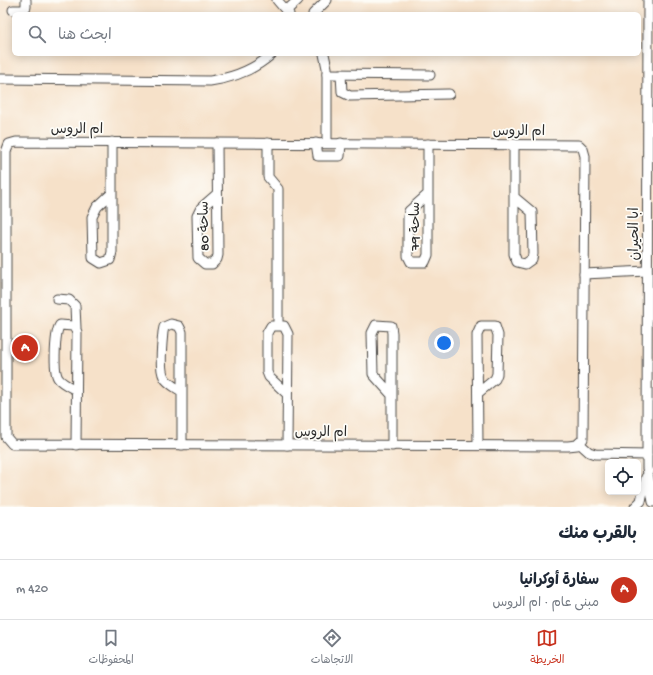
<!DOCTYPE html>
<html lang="ar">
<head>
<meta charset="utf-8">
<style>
	body { margin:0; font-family:"Gochi Hand","Playpen Sans Arabic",sans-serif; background:#f2f2f3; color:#1f2937; direction:rtl }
	.controls { position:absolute; right:12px; bottom:12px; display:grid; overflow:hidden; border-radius:6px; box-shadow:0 2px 10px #0003 }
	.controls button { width:36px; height:36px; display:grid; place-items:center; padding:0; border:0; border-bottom:1px solid #e0e1e3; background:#fff; color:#1f2937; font:20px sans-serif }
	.you { position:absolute; left:444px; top:343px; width:14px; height:14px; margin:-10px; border:3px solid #fff; border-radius:50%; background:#1a73e8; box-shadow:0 0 0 6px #1a73e833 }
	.badge { display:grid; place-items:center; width:26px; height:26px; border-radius:50%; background:#c8321e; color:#fff; font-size:13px; font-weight:700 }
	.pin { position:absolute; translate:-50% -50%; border:2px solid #fff; box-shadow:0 1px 4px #0006 }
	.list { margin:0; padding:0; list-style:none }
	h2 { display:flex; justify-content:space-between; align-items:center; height:52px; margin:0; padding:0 16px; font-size:17px }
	h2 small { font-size:13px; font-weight:400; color:#747a83 }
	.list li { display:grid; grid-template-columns:26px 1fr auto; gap:12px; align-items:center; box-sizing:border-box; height:60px; padding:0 16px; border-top:1px solid #e0e1e3 }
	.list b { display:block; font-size:15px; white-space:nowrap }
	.list p { margin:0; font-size:13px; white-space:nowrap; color:#747a83 }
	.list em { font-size:13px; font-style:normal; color:#747a83 }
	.icon { flex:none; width:22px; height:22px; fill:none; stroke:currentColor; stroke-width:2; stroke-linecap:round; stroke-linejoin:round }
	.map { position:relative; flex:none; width:653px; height:507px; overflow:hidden; direction:ltr }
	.search { position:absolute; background:#fff; box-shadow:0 2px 10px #0003; left:12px; right:12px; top:12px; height:44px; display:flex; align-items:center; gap:10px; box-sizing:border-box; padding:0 14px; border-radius:6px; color:#747a83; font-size:15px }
	.sheet { height:112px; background:#fff }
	nav { display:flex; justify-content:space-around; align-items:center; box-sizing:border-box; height:56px; border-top:1px solid #e0e1e3; background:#fff; font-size:11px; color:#747a83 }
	nav a { display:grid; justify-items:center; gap:2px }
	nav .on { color:#c8321e }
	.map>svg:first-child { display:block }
</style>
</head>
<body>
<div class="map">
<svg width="653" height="507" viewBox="0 0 653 507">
	<rect width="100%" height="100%" fill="#fdfcf7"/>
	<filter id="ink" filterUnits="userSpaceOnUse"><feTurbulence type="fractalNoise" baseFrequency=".025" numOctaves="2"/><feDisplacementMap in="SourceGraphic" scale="8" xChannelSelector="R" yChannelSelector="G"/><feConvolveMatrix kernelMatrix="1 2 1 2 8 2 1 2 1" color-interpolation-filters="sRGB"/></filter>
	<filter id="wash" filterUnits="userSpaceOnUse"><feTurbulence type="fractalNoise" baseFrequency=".012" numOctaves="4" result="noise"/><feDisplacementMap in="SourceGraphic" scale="16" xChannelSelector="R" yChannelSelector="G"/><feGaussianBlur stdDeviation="0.9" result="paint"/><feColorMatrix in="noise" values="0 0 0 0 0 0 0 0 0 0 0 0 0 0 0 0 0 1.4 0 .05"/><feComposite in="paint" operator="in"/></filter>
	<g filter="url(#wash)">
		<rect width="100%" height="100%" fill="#f6e1c9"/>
	</g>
	<g filter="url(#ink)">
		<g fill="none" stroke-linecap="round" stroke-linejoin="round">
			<g stroke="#494643" stroke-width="11">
				<g id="minor">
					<polyline points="277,0 289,14"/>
					<polyline points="648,0 647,455 647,468 653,502"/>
					<polyline points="13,10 23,10 26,7 26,0"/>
					<polyline points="286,11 298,0"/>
					<polyline points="313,14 327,0"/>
					<polyline points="324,54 327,68 327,143"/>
					<polyline points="327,74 430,75"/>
					<polyline points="341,74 342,92 350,96 449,94"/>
					<path d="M0,79L210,81C233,78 254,70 272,54"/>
					<polygon points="16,142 579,145 583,149 585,156 583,439 577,445 568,446 12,444 6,437 6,152 9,144"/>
					<polyline points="268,143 268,177 278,189 278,325"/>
					<polyline points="316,143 318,156 340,156 341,143"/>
					<polyline points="428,144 428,255 425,262 411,262 408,256 408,217 409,211 428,194"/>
					<polyline points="112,193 97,207 92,217 93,258 101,263 110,260 112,252 112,142"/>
					<polyline points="217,194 201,208 197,216 198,258 205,264 212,264 217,259 218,255 217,143"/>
					<polyline points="514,197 532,212 533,254 532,259 525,264 517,262 514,254 514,144"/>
					<polyline points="584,274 647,271"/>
					<polyline points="57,299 69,300 75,306 76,328"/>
					<path d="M76,390C70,387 61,383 58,378C53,370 55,331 60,325L73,326L77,332L76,445"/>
					<path d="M181,391C175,387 167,383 164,377C159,368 162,343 163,332L164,327L171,324L179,326L182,332V445"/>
					<polyline points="391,394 373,374 372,333 376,325 391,326 392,333 392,446"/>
					<polyline points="579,443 589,452 595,454 647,455"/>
					<polyline points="287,445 288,334 284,326 271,326 267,333 267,372 269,377 287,394"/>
					<polyline points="478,445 477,335 481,326 495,326 498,335 497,374 495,379 478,393"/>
					<polyline points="635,507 641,501 646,477"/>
				</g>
			</g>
			<use href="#minor" stroke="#fff" stroke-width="9"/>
		</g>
	</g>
	<g text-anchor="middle" stroke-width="3.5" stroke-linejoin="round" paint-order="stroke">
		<g font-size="14" fill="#2b2b2b" stroke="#fdfcf7">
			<text x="77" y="133">ام الروس</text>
			<text x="519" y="135">ام الروس</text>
			<text transform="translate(203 226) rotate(-91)" y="5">ساحة 80</text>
			<text transform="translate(414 226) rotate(-90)" y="5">ساحة 79</text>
			<text transform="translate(633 234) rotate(-90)" y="5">ابا الحيران</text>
			<text x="321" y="436">ام الروس</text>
		</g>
	</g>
</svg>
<div class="controls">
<button><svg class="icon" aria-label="locate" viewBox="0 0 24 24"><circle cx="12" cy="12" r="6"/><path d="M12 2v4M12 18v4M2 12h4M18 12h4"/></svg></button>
</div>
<div class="you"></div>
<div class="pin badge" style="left:25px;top:348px">A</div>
<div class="search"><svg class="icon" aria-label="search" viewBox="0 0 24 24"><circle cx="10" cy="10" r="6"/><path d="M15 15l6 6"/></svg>ابحث هنا</div>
</div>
<section class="sheet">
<h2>بالقرب منك<small></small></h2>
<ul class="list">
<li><span class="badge">A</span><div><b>سفارة أوكرانيا</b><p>مبنى عام · ام الروس</p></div><em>420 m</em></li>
</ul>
</section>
<nav>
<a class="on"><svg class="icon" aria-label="map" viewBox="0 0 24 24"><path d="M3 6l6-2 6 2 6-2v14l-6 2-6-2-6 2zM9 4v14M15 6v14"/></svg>الخريطة</a>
<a><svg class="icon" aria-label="directions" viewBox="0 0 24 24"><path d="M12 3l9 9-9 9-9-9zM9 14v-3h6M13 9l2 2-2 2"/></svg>الاتجاهات</a>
<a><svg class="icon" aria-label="saved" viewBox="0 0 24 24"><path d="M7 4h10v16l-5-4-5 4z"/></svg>المحفوظات</a>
</nav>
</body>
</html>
